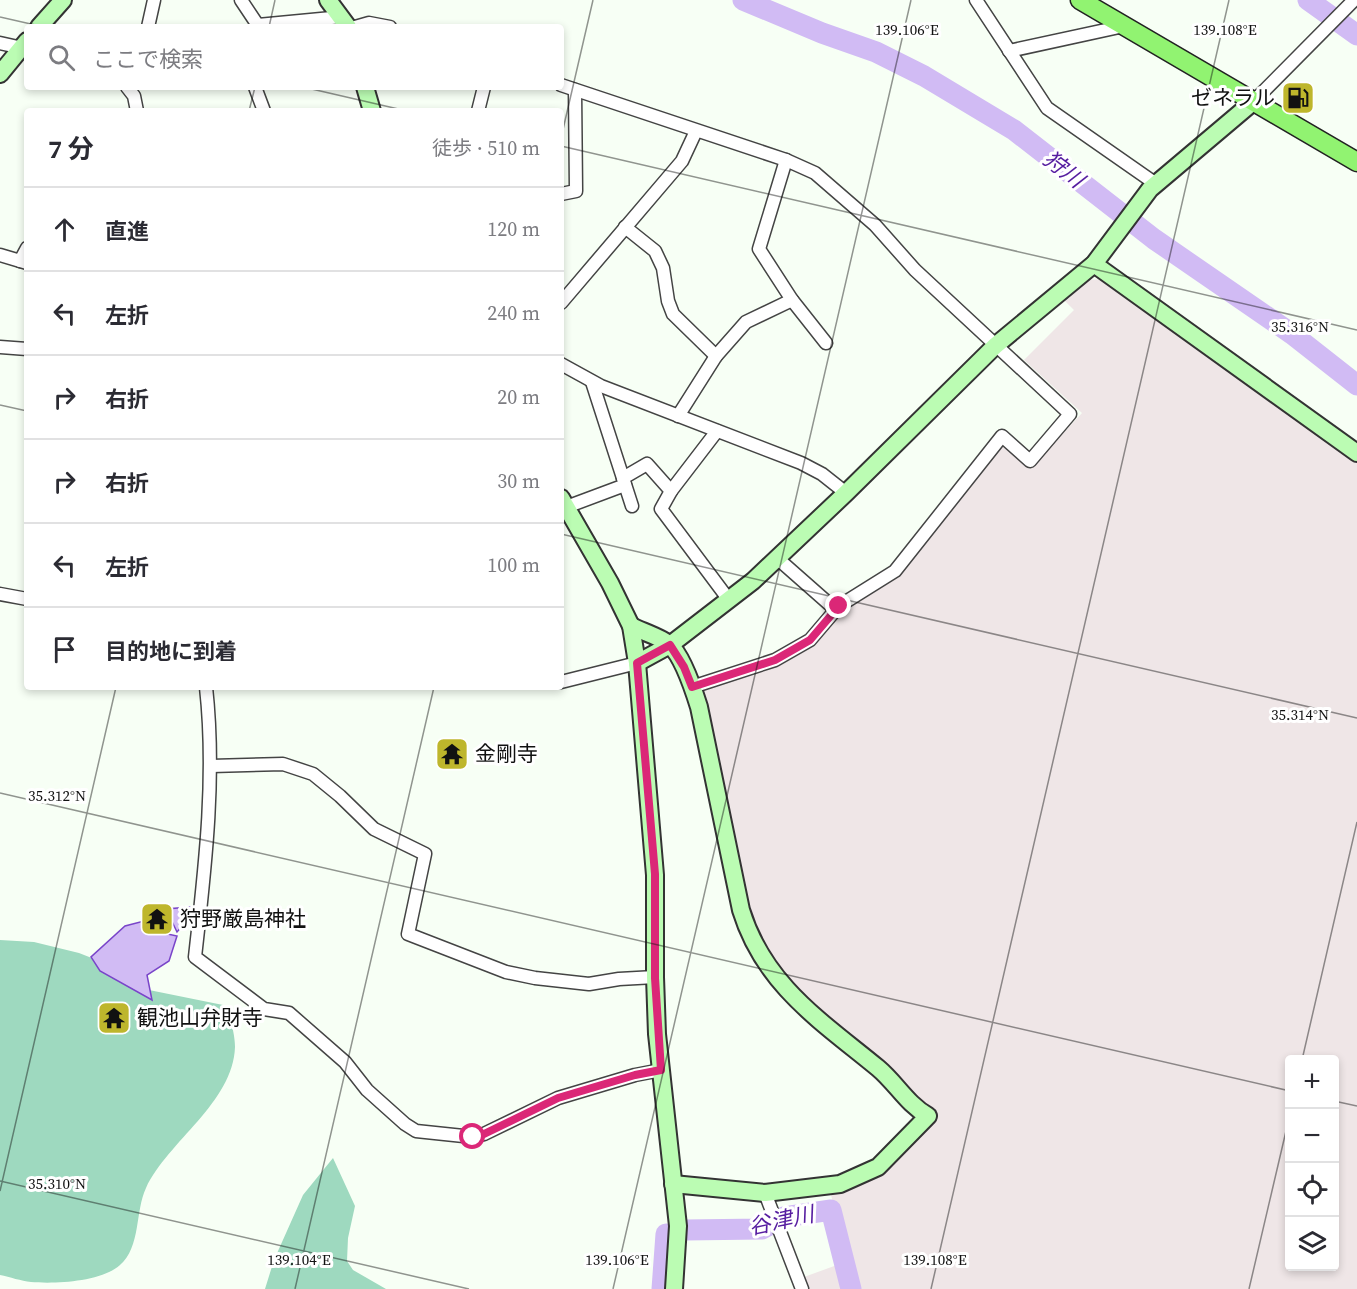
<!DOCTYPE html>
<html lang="ja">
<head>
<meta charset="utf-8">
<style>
	body { margin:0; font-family:"Source Serif 4","Noto Sans JP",serif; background:#f7f7f7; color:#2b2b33 }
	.controls { position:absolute; right:18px; bottom:18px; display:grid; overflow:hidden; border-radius:6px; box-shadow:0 3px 9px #0003 }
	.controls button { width:54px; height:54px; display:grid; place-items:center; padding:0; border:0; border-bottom:2px solid #e1e1e2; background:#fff; color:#2b2b33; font:30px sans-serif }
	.stop { position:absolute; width:18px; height:18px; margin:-14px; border:4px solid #db2777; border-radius:50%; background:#fff }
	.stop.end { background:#db2777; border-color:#fff; box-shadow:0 2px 6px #0008 }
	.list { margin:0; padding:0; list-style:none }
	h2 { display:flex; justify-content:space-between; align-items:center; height:78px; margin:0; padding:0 24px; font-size:26px }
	h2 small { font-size:20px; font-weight:400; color:#7c7c81 }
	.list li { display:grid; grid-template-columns:39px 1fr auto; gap:18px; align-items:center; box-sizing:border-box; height:84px; padding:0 24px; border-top:2px solid #e1e1e2 }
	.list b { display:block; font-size:22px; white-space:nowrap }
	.list em { font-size:20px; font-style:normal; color:#7c7c81 }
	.icon { flex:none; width:33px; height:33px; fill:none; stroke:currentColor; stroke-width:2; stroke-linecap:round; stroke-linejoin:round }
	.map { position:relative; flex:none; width:1357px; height:1289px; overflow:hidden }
	.search { position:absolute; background:#fff; box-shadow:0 3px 9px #0003; left:24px; top:24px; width:540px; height:66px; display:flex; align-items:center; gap:15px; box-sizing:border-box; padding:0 21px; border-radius:6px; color:#7c7c81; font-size:22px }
	.panel { position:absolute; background:#fff; box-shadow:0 3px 9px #0003; left:24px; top:108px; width:540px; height:582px; border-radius:6px }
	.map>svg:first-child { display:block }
</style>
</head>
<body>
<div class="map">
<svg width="1357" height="1289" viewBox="0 0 1357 1289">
	<rect width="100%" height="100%" fill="#f7fff5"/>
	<path fill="#efe6e7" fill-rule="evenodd" d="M1102,279L1357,463V1289H809L804,1277L848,1261L830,1191L931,1121L791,989L753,928L722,793L716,747L699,692L705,686L781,661L819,640L839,614L901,574L1000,445L1007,447L1030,469L1082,413L1024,360L1074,310L1062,298L1065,294L1069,298L1088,280ZM1290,1060H1334V1266H1290Z"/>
	<g fill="#9ed9bf">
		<path d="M0,940L34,942L79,953L107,964L149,990L228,1006C230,1019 235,1034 235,1047C233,1103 168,1141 146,1188C135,1211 141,1247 120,1265C101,1282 55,1284 31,1282C21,1281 10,1277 0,1275Z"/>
		<polygon points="333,1158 355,1206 348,1238 347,1261 353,1270 386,1289 265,1289 274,1260 303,1195"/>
	</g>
	<g fill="#d1bbf4" stroke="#7945c9" stroke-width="1.5">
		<polygon points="190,907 196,911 177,932 166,909"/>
		<polygon points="144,921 154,931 177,936 169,961 147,975 152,1000 100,971 91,957 125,926"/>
	</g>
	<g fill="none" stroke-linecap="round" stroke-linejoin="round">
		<g stroke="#d1bbf4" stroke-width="21">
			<polyline points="743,0 822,33 876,52 924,76 1014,130 1154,239 1292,334 1357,385"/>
			<polyline points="1308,0 1357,35"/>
			<polyline points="685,1230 762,1229 784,1217 831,1210 851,1289"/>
			<polyline points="662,1289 666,1234"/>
		</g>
		<g stroke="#444" stroke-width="15">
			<g id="street">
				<polyline points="241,0 259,27"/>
				<polyline points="976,0 1047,108 1156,184"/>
				<polyline points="258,25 342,17"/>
				<polyline points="148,27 154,0"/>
				<polyline points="355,27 369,23 390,27"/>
				<polyline points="0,43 27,49"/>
				<polyline points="1009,51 1124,26"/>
				<polyline points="561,85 786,160 815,173 875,225 915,270 1070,414 1030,461 1002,436 895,571 839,606 810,640 775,660 692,687"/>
				<polyline points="127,87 134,96 137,111"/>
				<polyline points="255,87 264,111"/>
				<polyline points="1253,102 1354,0"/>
				<polyline points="478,111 484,87"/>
				<polyline points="786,160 759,249 792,300 826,343"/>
				<polyline points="561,194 576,191 575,90"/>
				<polyline points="625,227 655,251 663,268 668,301 673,314 716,356"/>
				<polyline points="0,255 27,263"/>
				<polyline points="20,261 27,248"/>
				<polyline points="561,303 682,161 696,131"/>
				<polyline points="0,347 27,349"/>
				<polyline points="561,364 601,386 801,463 822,474 846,493"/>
				<polyline points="592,382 632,506"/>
				<polyline points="678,416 716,356 746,322 792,300"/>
				<polyline points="623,478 647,464 671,491 661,509 729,600"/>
				<polyline points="671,491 717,431"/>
				<polyline points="566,507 625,485"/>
				<polyline points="777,558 836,610"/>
				<polyline points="0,594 27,599"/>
				<polyline points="561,682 637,663"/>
				<path d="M206,687C216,777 205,868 195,957L264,1009L289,1013L345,1062L367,1090L405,1124L416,1131L473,1137L484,1134L558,1098L635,1075L661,1070"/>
				<polyline points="211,766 283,764 313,774 340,796 374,829 425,854 408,934 506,972 535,978 589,984 619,979 655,977"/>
				<polyline points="765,1193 802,1289"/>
			</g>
		</g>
		<g stroke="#333" stroke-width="20">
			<g id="secondary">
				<polyline points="328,0 348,27"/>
				<polyline points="39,27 63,0"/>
				<polyline points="0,74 27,41"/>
				<polyline points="365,87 372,111"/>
				<polyline points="1094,264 1357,453"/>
				<polyline points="561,498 610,583 631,626 637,663 655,875 655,977 657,1034 678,1226 674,1289"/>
				<path d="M631,626C641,631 663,638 670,645C683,657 694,691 699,707L741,910C764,985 821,1021 878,1068C896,1083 907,1104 928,1116L878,1167L840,1184L765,1193L673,1184"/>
				<polyline points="637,663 670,645 753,581 846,493 995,346 1094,264 1150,189 1253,102"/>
			</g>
		</g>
		<g stroke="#222" stroke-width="21">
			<polyline id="primary" points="1080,0 1357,162"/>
		</g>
		<use href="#street" stroke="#fff" stroke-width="12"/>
		<use href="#secondary" stroke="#bbfcb3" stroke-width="16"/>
		<use href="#primary" stroke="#91f371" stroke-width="18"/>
	</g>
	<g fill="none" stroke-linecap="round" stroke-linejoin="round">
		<polyline stroke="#db2777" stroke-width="8" points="473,1137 484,1134 558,1098 635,1075 661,1070 655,978 655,874 637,663 670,645 684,667 692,687 775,660 810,640 839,606"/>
	</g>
	<path fill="none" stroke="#111" stroke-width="1.5" stroke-opacity="0.45" d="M0,17L44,27M269,27L275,0M303,87L407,111M249,111L255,87M561,138L593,0M561,146L1357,330M0,405L27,411M561,534L1357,718M0,793L1290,1091M1302,1060L1357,822M1334,1101L1357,1106M0,1181L469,1289M0,1191L116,687M295,1289L434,687M613,1289L911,0M931,1289L1229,0M1249,1289L1290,1114"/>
	<defs>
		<g id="fuel-square" transform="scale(1.725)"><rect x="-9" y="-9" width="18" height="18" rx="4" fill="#beb62c" stroke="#fff"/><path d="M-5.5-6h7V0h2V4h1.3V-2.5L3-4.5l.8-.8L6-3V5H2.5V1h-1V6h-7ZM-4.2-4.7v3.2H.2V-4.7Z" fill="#111"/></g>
		<g id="temple-square" transform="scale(1.725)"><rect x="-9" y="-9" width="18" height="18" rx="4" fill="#beb62c" stroke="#fff"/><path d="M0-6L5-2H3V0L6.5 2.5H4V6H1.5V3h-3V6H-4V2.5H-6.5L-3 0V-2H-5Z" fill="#111"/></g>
	</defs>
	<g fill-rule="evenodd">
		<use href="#fuel-square" x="1298" y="98"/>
		<use href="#temple-square" x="452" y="754"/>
		<use href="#temple-square" x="157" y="919"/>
		<use href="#temple-square" x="114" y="1018"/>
	</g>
	<g text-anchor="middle" stroke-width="6" stroke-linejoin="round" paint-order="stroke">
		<g font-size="21" fill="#111" stroke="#fff" text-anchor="start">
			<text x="1275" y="105" text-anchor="end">ゼネラル</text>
			<text x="475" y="761">金剛寺</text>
			<text x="180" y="926">狩野厳島神社</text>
			<text x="137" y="1025">観池山弁財寺</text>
		</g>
		<g font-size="22" font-style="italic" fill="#561da0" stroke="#fff">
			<text transform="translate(1064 169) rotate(38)" y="8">狩川</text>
			<text transform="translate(781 1220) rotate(-12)" y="8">谷津川</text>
		</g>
	</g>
	<g font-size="15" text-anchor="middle" fill="#111" stroke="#fff" stroke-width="6" stroke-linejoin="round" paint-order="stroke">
		<text x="907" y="35">139.106°E</text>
		<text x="1225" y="35">139.108°E</text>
		<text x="1300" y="332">35.316°N</text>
		<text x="1300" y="720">35.314°N</text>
		<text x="57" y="801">35.312°N</text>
		<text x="57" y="1189">35.310°N</text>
		<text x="299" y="1265">139.104°E</text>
		<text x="617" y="1265">139.106°E</text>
		<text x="935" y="1265">139.108°E</text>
	</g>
</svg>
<div class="controls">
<button>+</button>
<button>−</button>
<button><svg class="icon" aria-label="locate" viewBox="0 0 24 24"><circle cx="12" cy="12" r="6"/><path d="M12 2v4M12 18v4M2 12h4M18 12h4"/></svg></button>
<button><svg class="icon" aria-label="layers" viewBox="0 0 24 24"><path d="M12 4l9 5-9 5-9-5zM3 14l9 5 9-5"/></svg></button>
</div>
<div class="stop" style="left:473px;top:1137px"></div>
<div class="stop end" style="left:839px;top:606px"></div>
<div class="search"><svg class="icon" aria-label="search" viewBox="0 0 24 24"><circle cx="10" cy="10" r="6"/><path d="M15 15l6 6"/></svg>ここで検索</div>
<section class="panel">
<h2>7 分<small>徒歩 · 510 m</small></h2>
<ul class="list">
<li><svg class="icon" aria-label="ahead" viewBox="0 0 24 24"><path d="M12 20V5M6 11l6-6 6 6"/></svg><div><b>直進</b></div><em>120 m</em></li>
<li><svg class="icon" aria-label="left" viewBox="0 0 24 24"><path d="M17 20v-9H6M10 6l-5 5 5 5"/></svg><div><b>左折</b></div><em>240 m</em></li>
<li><svg class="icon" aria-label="right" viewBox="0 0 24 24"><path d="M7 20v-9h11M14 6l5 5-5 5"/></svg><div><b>右折</b></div><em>20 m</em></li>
<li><svg class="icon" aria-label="right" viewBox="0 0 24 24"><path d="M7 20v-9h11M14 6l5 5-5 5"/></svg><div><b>右折</b></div><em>30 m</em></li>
<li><svg class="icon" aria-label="left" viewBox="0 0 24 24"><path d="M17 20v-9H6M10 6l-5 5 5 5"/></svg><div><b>左折</b></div><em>100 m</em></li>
<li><svg class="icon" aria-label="arrive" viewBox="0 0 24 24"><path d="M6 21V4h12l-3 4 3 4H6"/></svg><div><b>目的地に到着</b></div></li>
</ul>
</section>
</div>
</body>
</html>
